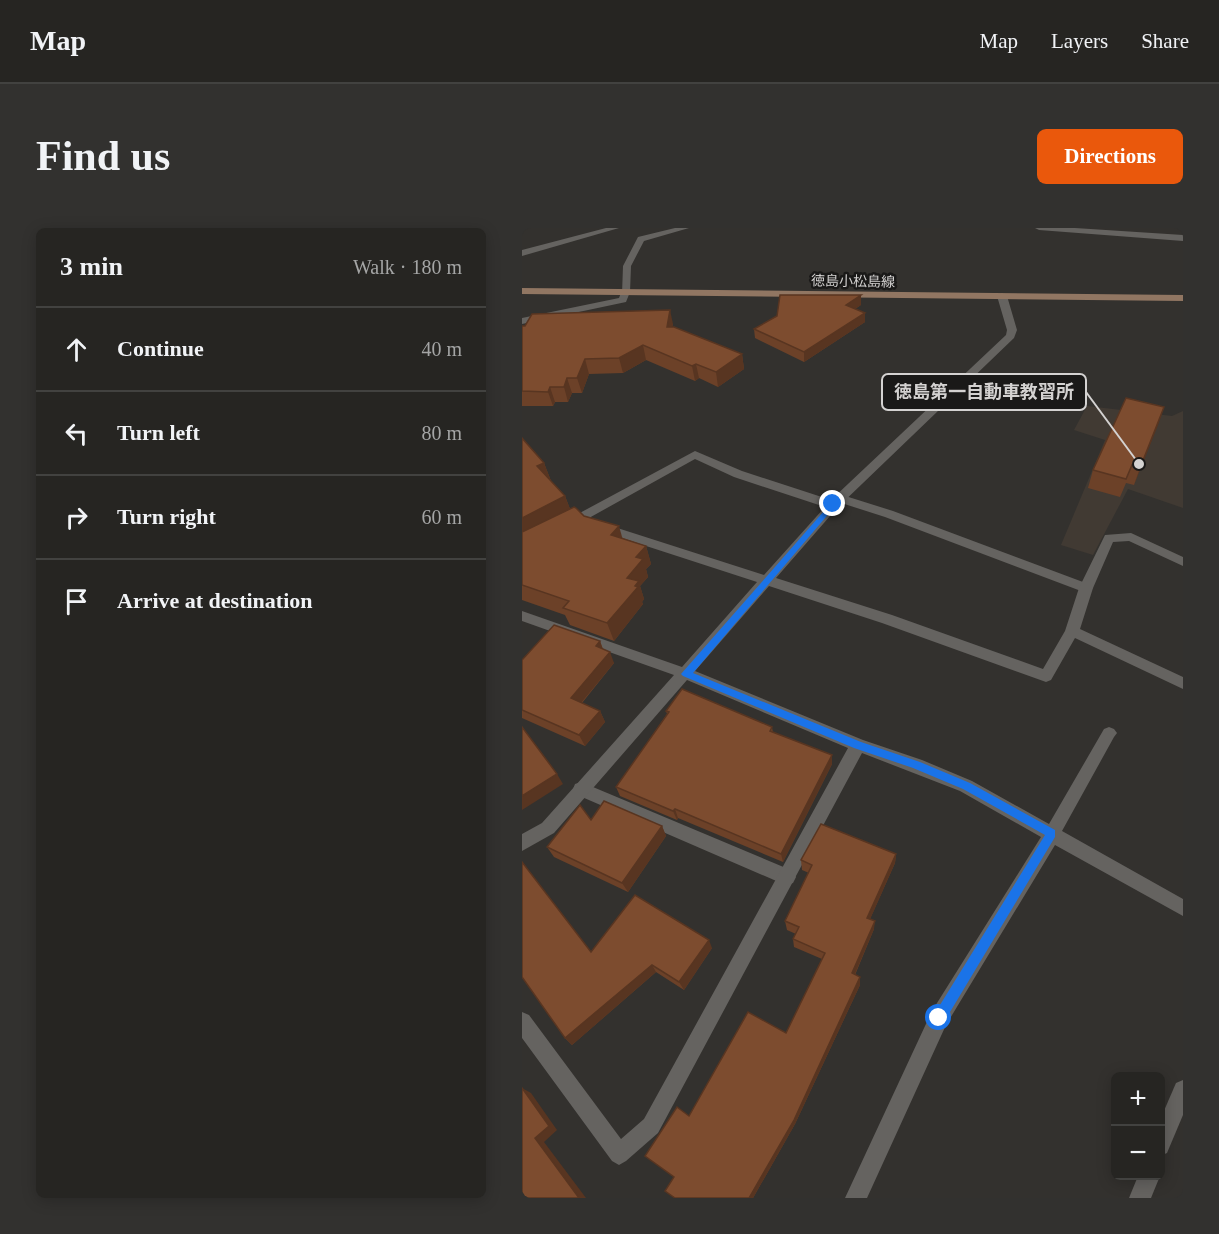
<!DOCTYPE html>
<html lang="en">
<head>
<meta charset="utf-8">
<style>
	body { margin:0; font-family:"Times New Roman","Noto Sans JP",serif; background:#32312f; color:#f1f3f6 }
	.controls { position:absolute; right:18px; bottom:18px; display:grid; overflow:hidden; border-radius:9px; box-shadow:0 3px 15px #0003 }
	.controls button { width:54px; height:54px; display:grid; place-items:center; padding:0; border:0; border-bottom:2px solid #424240; background:#262522; color:#f1f3f6; font:30px sans-serif }
	.stop { position:absolute; width:18px; height:18px; margin:-14px; border:4px solid #1a73e8; border-radius:50%; background:#fff }
	.stop.end { background:#1a73e8; border-color:#fff; box-shadow:0 2px 6px #0008 }
	.list { margin:0; padding:0; list-style:none }
	h2 { display:flex; justify-content:space-between; align-items:center; height:78px; margin:0; padding:0 24px; font-size:26px }
	h2 small { font-size:20px; font-weight:400; color:#a4a5a5 }
	.list li { display:grid; grid-template-columns:39px 1fr auto; gap:18px; align-items:center; box-sizing:border-box; height:84px; padding:0 24px; border-top:2px solid #424240 }
	.list b { display:block; font-size:22px; white-space:nowrap }
	.list em { font-size:20px; font-style:normal; color:#a4a5a5 }
	.icon { flex:none; width:33px; height:33px; fill:none; stroke:currentColor; stroke-width:2; stroke-linecap:round; stroke-linejoin:round }
	.map { position:relative; flex:none; width:661px; height:970px; overflow:hidden; border-radius:9px }
	header { display:flex; align-items:center; gap:36px; box-sizing:border-box; height:84px; padding:0 30px; background:#262522; border-bottom:2px solid #424240 }
	header strong { font-size:28px }
	nav { display:flex; gap:33px; margin-inline-start:auto; font-size:21px }
	.intro { display:flex; align-items:center; justify-content:space-between; box-sizing:border-box; height:144px; padding:0 36px }
	h1 { margin:0; font-size:42px }
	.button { padding:15px 27px; border-radius:9px; background:#ea580c; color:#fff; font-size:21px; font-weight:700 }
	main { display:flex; gap:36px; padding:0 36px }
	aside { flex:1; background:#262522; border-radius:9px; box-shadow:0 3px 15px #0003 }
	.map>svg:first-child { display:block }
</style>
</head>
<body>
<header>
<strong>Map</strong>
<nav><a>Map</a><a>Layers</a><a>Share</a></nav>
</header>
<div class="intro"><h1>Find us</h1><a class="button">Directions</a></div>
<main>
<aside>
<h2>3 min<small>Walk · 180 m</small></h2>
<ul class="list">
<li><svg class="icon" aria-label="ahead" viewBox="0 0 24 24"><path d="M12 20V5M6 11l6-6 6 6"/></svg><div><b>Continue</b></div><em>40 m</em></li>
<li><svg class="icon" aria-label="left" viewBox="0 0 24 24"><path d="M17 20v-9H6M10 6l-5 5 5 5"/></svg><div><b>Turn left</b></div><em>80 m</em></li>
<li><svg class="icon" aria-label="right" viewBox="0 0 24 24"><path d="M7 20v-9h11M14 6l5 5-5 5"/></svg><div><b>Turn right</b></div><em>60 m</em></li>
<li><svg class="icon" aria-label="arrive" viewBox="0 0 24 24"><path d="M6 21V4h12l-3 4 3 4H6"/></svg><div><b>Arrive at destination</b></div></li>
</ul>
</aside>
<div class="map">
<svg width="661" height="970" viewBox="0 0 661 970">
	<rect width="100%" height="100%" fill="#33312e"/>
	<polygon fill="#413a33" points="565,178 650,188 661,183 661,280 606,261 571,327 539,317 583,212 552,202"/>
	<g fill="none" stroke-linecap="round" stroke-linejoin="round">
		<g fill="#656360" fill-rule="evenodd">
			<polygon points="84,0 97,0 0,28 0,22"/>
			<polygon points="153,0 167,0 122,13 109,38 108,64 100,66 101,38 116,9"/>
			<polygon points="317,266 371,283 569,357 571,360 564,365 559,363 363,289 313,273 313,267"/>
			<polygon points="59,554 271,643 274,649 271,655 265,657 259,655 53,566 51,561 53,556"/>
		</g>
		<g fill="#656360" fill-rule="evenodd">
			<polygon points="513,0 553,0 661,7 661,13 517,2"/>
			<polygon points="100,62 108,64 104,74 0,96 0,90 97,70"/>
			<polygon points="480,65 485,68 495,102 492,110 315,280 254,350 370,387 521,441 543,403 557,360 583,307 609,305 661,329 661,338 607,313 591,314 571,360 558,401 661,449 661,461 553,410 529,452 524,454 360,395 247,358 173,443 341,512 400,532 450,553 527,596 582,501 587,499 592,501 595,505 592,509 540,603 661,671 661,688 533,617 424,797 345,970 323,970 410,783 519,609 438,563 340,525 136,905 104,933 97,937 90,933 0,810 0,784 7,787 99,911 122,891 326,520 165,452 32,605 0,623 0,606 20,595 152,447 0,393 0,383 160,439 235,354 78,303 76,300 78,297 86,297 242,347 303,279 212,249 173,231 49,300 41,300 39,297 41,294 173,223 220,243 309,272 484,107 485,102 475,68"/>
			<polygon points="661,852 661,887 645,925 638,928 638,892 654,855"/>
			<polygon points="616,948 638,948 629,970 607,970"/>
		</g>
		<polygon fill="#917662" fill-rule="evenodd" points="0,60 661,67 661,73 0,66"/>
	</g>
	<g fill="#6c4128">
		<polygon points="339,77 333,81 343,85 343,94 282,134 233,110 232,101"/>
		<polygon points="151,96 150,99 220,126 222,141 196,159 177,150 173,153 124,132 101,145 67,146 60,165 50,165 46,174 33,174 31,178 0,178 0,98"/>
		<polygon points="642,179 612,257 604,255 598,269 566,260 571,242"/>
		<polygon points="0,210 22,235 29,253 43,268 48,281 101,310 124,318 129,336 124,341 126,349 118,358 122,371 120,374 121,376 92,413 48,397 43,387 0,372"/>
		<polygon points="78,413 81,421 92,435 60,475 78,483 83,494 63,518 0,490 0,432"/>
		<polygon points="144,483 250,499 251,505 310,536 261,634 156,590 155,592 98,568 94,559 145,486"/>
		<polygon points="69,592 140,598 144,608 106,664 32,629 25,619"/>
		<polygon points="374,626 373,635 348,691 352,701 333,747 338,757 273,896 231,970 153,970 152,949 264,805 300,731 272,719 271,711 274,706 265,702 263,693 287,645 280,642 279,632"/>
		<polygon points="190,720 162,762 134,744 50,817 43,810 69,723"/>
	</g>
	<g fill="#583521">
		<polygon points="339,67 339,77 325,86 324,77"/>
		<polygon points="148,82 151,96 147,114 145,99"/>
		<polygon points="343,85 343,94 282,134 282,124"/>
		<polygon points="121,117 124,132 101,145 97,130"/>
		<polygon points="220,126 222,141 196,159 194,144"/>
		<polygon points="63,131 67,146 60,165 55,150"/>
		<polygon points="174,136 177,150 173,153 170,138"/>
		<polygon points="45,150 50,165 46,174 42,159"/>
		<polygon points="28,159 33,174 31,178 26,164"/>
		<polygon points="642,179 636,197 612,257 618,240"/>
		<polygon points="22,235 29,253 15,238"/>
		<polygon points="43,268 50,286 0,312 0,290"/>
		<polygon points="97,298 102,316 89,307"/>
		<polygon points="124,318 129,336 124,341 126,349 118,358 122,371 120,374 121,376 92,413 85,395 114,329"/>
		<polygon points="78,413 82,425 74,418"/>
		<polygon points="88,424 92,435 54,481 49,470"/>
		<polygon points="78,483 83,494 63,518 57,507"/>
		<polygon points="310,527 310,536 261,634 259,626"/>
		<polygon points="35,546 41,556 0,582 0,568"/>
		<polygon points="153,581 156,590 155,592 151,583"/>
		<polygon points="140,598 144,608 106,664 100,655"/>
		<polygon points="374,626 373,635 345,698 345,690"/>
		<polygon points="353,693 352,701 330,753 330,745"/>
		<polygon points="187,712 190,720 162,762 157,754"/>
		<polygon points="130,737 134,744 50,817 43,810"/>
		<polygon points="338,749 338,757 273,896 231,970 227,970"/>
		<polygon points="0,860 9,865 35,902 22,914 64,970 57,970 13,910"/>
	</g>
	<g fill="#7d4c2f" stroke="#583521" stroke-width="1.5">
		<polygon points="258,67 339,67 324,77 343,85 282,124 232,101 255,88"/>
		<polygon points="148,82 145,99 152,99 220,126 194,144 174,136 170,138 121,117 97,130 63,131 55,150 45,150 42,159 28,159 26,164 0,163 0,98 3,98 10,86"/>
		<polygon points="604,170 642,179 618,240 610,237 604,251 571,242"/>
		<polygon points="0,210 22,235 15,238 43,268 0,290"/>
		<polygon points="52,279 54,280 62,288 97,298 89,307 124,318 114,329 121,331 105,350 117,353 113,358 116,359 85,395 41,380 47,373 0,357 0,304"/>
		<polygon points="32,397 78,413 74,418 88,424 49,470 78,483 57,507 0,482 0,432"/>
		<polygon points="160,461 250,499 248,503 310,527 259,626 153,581 151,583 94,559 147,484 144,483"/>
		<polygon points="0,499 35,546 0,568"/>
		<polygon points="82,573 140,598 100,655 25,619 58,577 69,592"/>
		<polygon points="299,596 374,626 345,690 353,693 330,745 338,749 272,892 227,970 153,970 143,963 152,949 123,928 155,879 167,888 226,784 264,805 303,725 271,711 277,699 263,693 290,637 279,632"/>
		<polygon points="0,634 69,724 113,667 187,712 157,754 130,737 43,810 0,749"/>
		<polygon points="0,860 27,898 13,910 57,970 0,970"/>
	</g>
	<polygon fill="#1a73e8" points="309,275 315,276 171,445 339,514 398,534 448,555 533,602 533,609 422,794 417,796 413,794 411,790 413,785 523,607 441,561 391,540 332,520 161,448 159,446"/>
	<g text-anchor="middle" stroke-width="5" stroke-linejoin="round" paint-order="stroke">
		<g font-size="14" fill="#d4d2d1" stroke="#1a1918">
			<text transform="translate(331 53) rotate(1)" y="5">徳島小松島線</text>
		</g>
	</g>
	<path fill="none" stroke="#d4d2d1" stroke-width="2" d="M617 236L564 164"/>
	<circle fill="#d4d2d1" stroke="#1a1918" stroke-width="2" cx="617" cy="236" r="6"/>
	<rect fill="#1a1918" stroke="#d4d2d1" stroke-width="2" x="360" y="146" width="204" height="36" rx="6"/>
	<g font-size="18" text-anchor="middle" font-weight="bold" fill="#d4d2d1">
		<text x="462" y="170">徳島第一自動車教習所</text>
	</g>
</svg>
<div class="controls">
<button>+</button>
<button>−</button>
</div>
<div class="stop" style="left:417px;top:790px"></div>
<div class="stop end" style="left:311px;top:276px"></div>
</div>
</main>
</body>
</html>
